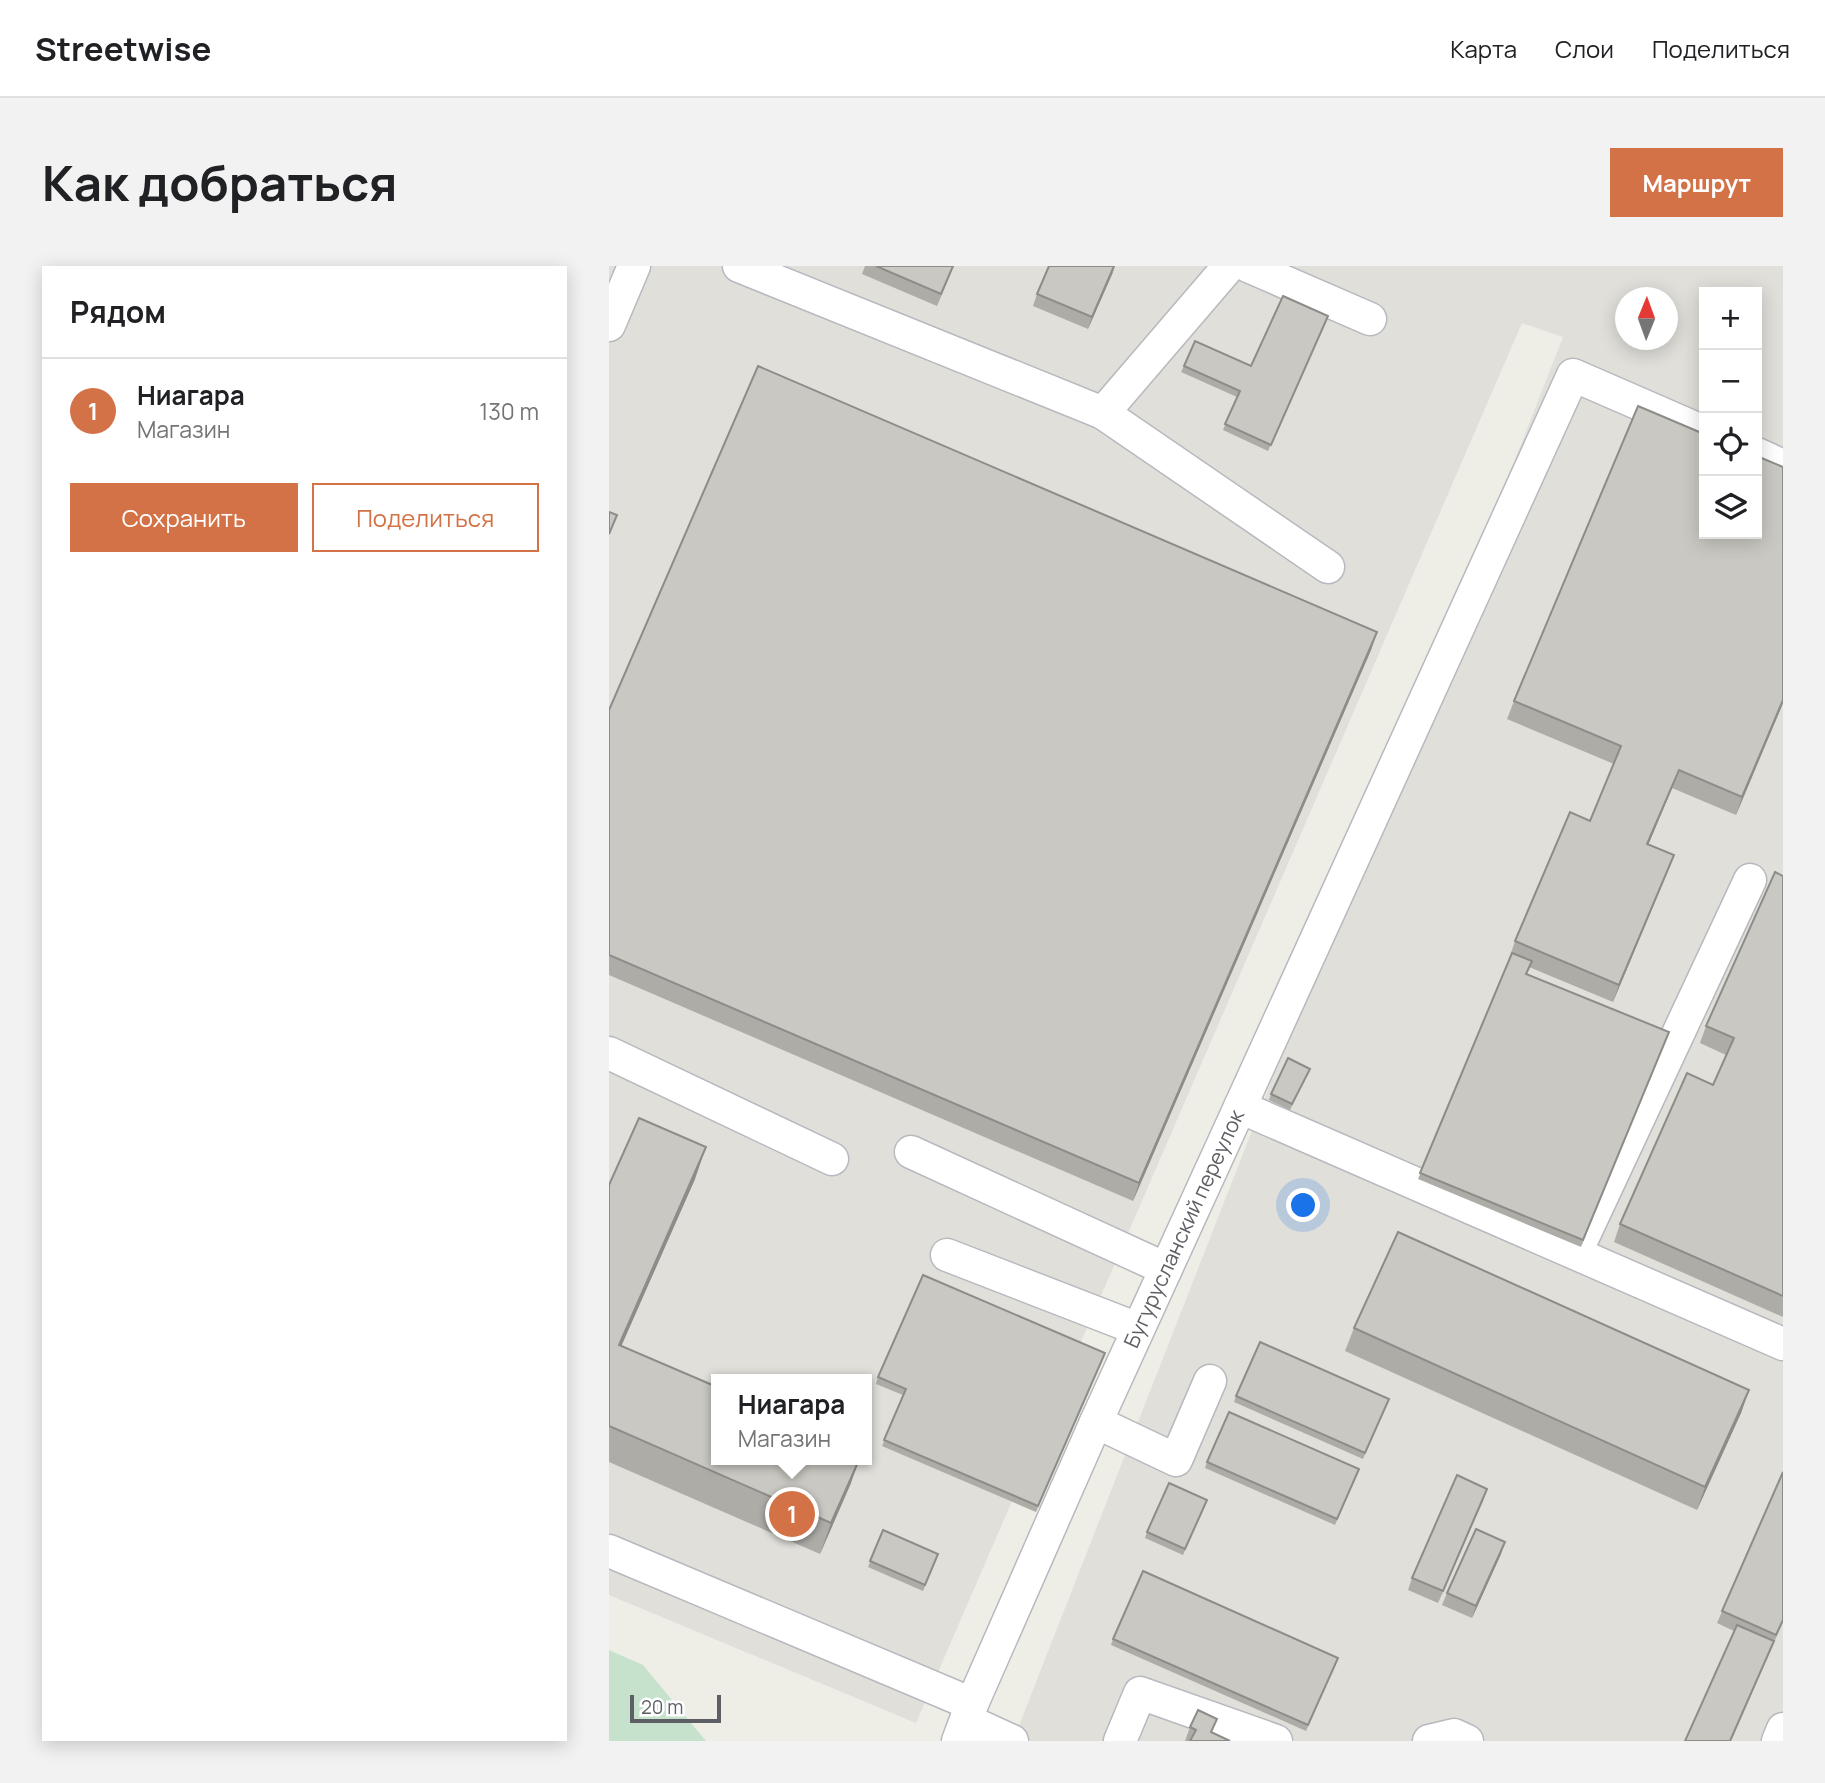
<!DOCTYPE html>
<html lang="ru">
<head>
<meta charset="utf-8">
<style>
	body { margin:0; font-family:Manrope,sans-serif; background:#f2f2f2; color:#202124 }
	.controls { position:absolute; right:21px; top:21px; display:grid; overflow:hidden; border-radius:0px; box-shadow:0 4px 18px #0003 }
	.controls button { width:63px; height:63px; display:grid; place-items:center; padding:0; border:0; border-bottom:2px solid #e0e0e0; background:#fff; color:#202124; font:35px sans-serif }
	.compass { position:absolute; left:1006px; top:21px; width:63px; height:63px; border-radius:50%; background:#fff; box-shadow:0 4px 18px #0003; rotate:1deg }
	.scale { position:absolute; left:21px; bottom:18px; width:91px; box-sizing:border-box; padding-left:7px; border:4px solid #5d5f64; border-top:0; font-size:19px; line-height:24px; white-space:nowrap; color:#5d5f64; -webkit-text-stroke:5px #fff; paint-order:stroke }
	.you { position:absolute; left:695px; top:940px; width:24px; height:24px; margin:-18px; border:5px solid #fff; border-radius:50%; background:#1a73e8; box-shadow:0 0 0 10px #1a73e833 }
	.badge { display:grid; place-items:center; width:46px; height:46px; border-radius:50%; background:#d37246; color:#fff; font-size:23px; font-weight:700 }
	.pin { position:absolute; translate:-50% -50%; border:4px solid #fff; box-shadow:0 2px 7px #0006 }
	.popup { position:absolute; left:102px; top:1108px; width:161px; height:91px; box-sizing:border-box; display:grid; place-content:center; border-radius:0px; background:#fff; filter:drop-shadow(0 2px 5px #0005); font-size:23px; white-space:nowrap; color:#757577 }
	.popup b { font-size:26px; color:#202124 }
	.popup::after { content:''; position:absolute; left:50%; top:100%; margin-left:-14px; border:14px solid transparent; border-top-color:#fff }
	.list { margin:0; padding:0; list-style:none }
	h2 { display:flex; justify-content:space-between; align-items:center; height:91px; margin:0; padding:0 28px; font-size:30px }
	h2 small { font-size:23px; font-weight:400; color:#757577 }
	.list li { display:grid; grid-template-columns:46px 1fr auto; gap:21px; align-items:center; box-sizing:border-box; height:105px; padding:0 28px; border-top:2px solid #e0e0e0 }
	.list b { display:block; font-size:26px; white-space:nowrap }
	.list p { margin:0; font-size:23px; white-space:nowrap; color:#757577 }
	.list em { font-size:23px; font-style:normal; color:#757577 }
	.actions { display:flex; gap:14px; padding:21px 28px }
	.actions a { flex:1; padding:16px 0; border:2px solid #d37246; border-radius:0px; text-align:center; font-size:24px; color:#d37246 }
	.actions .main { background:#d37246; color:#fff }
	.icon { flex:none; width:38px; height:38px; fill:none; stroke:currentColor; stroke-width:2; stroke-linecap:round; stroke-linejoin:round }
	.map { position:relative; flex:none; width:1174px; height:1475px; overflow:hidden; border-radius:0px }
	header { display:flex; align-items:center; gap:42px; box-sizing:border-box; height:98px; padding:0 35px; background:#fff; border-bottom:2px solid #e0e0e0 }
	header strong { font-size:33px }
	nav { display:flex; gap:38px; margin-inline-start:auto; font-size:24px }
	.intro { display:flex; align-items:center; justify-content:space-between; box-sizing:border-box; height:168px; padding:0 42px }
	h1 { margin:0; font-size:49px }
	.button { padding:18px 32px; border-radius:0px; background:#d37246; color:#fff; font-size:24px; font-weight:700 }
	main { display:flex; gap:42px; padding:0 42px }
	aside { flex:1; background:#fff; border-radius:0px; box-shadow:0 4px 18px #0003 }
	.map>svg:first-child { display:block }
</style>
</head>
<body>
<header>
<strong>Streetwise</strong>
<nav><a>Карта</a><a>Слои</a><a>Поделиться</a></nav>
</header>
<div class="intro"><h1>Как добраться</h1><a class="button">Маршрут</a></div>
<main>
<aside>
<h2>Рядом<small></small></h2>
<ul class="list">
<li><span class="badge">1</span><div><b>Ниагара</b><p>Магазин</p></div><em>130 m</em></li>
</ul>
<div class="actions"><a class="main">Сохранить</a><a>Поделиться</a></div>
</aside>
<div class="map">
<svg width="1174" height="1475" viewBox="0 0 1174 1475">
	<rect width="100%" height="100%" fill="#eeeee6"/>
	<path fill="#e0dfda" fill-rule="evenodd" d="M0,0H1174V1475H404L954,71L913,57L307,1457L0,1329ZM1095,26H1148V268H1095ZM1016,32H1058V74H1016ZM108,1113H258V1194H108Z"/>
	<polygon fill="#c6e2cc" points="0,1384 34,1399 97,1475 0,1475"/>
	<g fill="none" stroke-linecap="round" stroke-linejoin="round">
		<g stroke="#b8b9be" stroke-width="35">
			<g id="minor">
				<polyline points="130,0 494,147 719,301"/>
				<polyline points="639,0 761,53"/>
				<polyline points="0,59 25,0"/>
				<polyline points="494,147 620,0"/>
				<polyline points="1148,188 1174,200"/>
				<polyline points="0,787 223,893"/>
				<polyline points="631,841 964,109 1095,166"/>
				<polyline points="302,886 557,1003"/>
				<polyline points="968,984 1141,614"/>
				<polyline points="338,989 529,1063"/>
				<polyline points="487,1156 567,1194 601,1115"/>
				<polyline points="0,1285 363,1438"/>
				<polyline points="357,1454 403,1475"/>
				<path id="s1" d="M349,1475L363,1438L487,1156L631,841L1174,1078"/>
				<polyline points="511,1475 531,1427 667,1475"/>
				<polyline points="820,1475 845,1469 858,1475"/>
				<polyline points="1169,1475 1174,1463"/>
			</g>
		</g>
		<use href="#minor" stroke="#fff" stroke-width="32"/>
	</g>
	<g fill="#adaca7">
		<polygon points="256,0 345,0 328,40 253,8"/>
		<polygon points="504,6 479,63 424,40 428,28"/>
		<polygon points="719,50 659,185 614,164 628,131 572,106 575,100 642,100"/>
		<polygon points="1174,201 1174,437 1127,549 1063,522 1039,579 1065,589 1004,736 920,701 918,708 1060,766 972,981 809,913 900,693 906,675 981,555 1005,498 898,453 905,435"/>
		<polygon points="768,366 762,384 524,935 0,709 0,444"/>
		<polygon points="1174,610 1174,1051 1005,976 1011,958 1104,819 1117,789 1091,777 1097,760"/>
		<polygon points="701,803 681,844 660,834 662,828"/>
		<polygon points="86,913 12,1080 242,1217 211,1288 0,1196 0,919"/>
		<polygon points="745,1062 1140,1124 1132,1147 1088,1244 736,1085"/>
		<polygon points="494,1093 427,1246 273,1180 294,1129 267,1118 269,1111"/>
		<polygon points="627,1130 777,1139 754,1193 625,1136"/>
		<polygon points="598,1196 748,1209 726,1259 596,1202"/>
		<polygon points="1174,1206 1174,1356 1122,1475 1125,1365 1108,1357"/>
		<polygon points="878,1223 829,1337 799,1324 803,1312"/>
		<polygon points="596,1240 574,1289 536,1272 538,1266"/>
		<polygon points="274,1264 329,1288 314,1325 259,1301"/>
		<polygon points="892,1288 863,1352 833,1339 838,1327"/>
		<polygon points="504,1373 729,1392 697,1465 502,1379"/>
		<polygon points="581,1461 604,1467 621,1475 576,1475"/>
	</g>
	<g fill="#8d8c88">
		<polygon points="506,0 504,6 479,63 483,51"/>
		<polygon points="768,366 762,384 524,935 530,917"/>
		<polygon points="1174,434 1174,437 1127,549 1133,531"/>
		<polygon points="1070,504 1063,522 1032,596 1038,578"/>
		<polygon points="1065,589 1058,607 1004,736 1010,719"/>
		<polygon points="97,881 86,913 0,1108 10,1079"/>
		<polygon points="1140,1124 1132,1147 1088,1244 1096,1221"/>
		<polygon points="250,1194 242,1217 211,1288 222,1257"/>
		<polygon points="878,1223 874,1235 829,1337 834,1325"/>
		<polygon points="896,1276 892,1288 863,1352 867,1340"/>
	</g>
	<g fill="#c9c8c2" stroke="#8d8c88" stroke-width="2">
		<polygon points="267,0 344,0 332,28"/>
		<polygon points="440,0 505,0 483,51 428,28"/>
		<polygon points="674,30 719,50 662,179 616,158 631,125 575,100 586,75 642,100"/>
		<polygon points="149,100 768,366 530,917 0,689 0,444"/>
		<polygon points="1029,140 1095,168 1095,268 1148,268 1148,190 1174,201 1174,434 1133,531 1070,504 1038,578 1065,589 1010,719 906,675 961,546 981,555 1012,480 905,435"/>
		<polygon points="0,246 8,249 0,268"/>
		<polygon points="1166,606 1174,610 1174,1030 1011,958 1078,807 1104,819 1125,772 1097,760"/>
		<polygon points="903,687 923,695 917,708 1060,766 974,974 811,907"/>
		<polygon points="679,792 701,803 683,838 662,828"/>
		<polygon points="30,852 97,881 10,1079 108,1121 108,1194 250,1194 222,1257 0,1160 0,919"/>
		<polygon points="789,966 1140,1124 1096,1221 745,1062"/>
		<polygon points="314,1009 496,1087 429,1240 275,1174 297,1123 269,1111"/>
		<polygon points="651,1076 780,1133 756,1187 627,1130"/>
		<polygon points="620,1146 750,1203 728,1253 598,1196"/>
		<polygon points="1174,1206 1174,1354 1167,1369 1113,1345"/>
		<polygon points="848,1209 878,1223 834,1325 803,1312"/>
		<polygon points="560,1217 598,1234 576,1283 538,1266"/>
		<polygon points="867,1263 896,1276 867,1340 838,1327"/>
		<polygon points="274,1264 329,1288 316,1319 261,1295"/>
		<polygon points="534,1305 729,1392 699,1459 504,1373"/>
		<polygon points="1128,1359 1165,1375 1121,1475 1076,1475"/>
		<polygon points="589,1444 608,1453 602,1466 621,1475 581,1475 587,1464 581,1461"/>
	</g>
	<g text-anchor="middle" stroke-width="7" stroke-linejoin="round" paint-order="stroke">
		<g font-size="21" fill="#5d5f64" stroke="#fff">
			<text dy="7" stroke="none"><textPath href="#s1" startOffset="560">Бугурусланский переулок</textPath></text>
		</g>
	</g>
</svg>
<div class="controls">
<button>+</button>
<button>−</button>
<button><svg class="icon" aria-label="locate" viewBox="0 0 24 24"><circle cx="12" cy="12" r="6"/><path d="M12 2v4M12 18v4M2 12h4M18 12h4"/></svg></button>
<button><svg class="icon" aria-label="layers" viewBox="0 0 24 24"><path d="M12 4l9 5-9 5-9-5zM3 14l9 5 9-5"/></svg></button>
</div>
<svg class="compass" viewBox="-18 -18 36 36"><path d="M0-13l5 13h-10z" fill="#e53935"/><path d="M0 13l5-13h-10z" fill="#757577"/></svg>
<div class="scale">20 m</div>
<div class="you"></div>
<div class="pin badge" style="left:183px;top:1248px">1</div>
<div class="popup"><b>Ниагара</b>Магазин</div>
</div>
</main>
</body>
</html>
